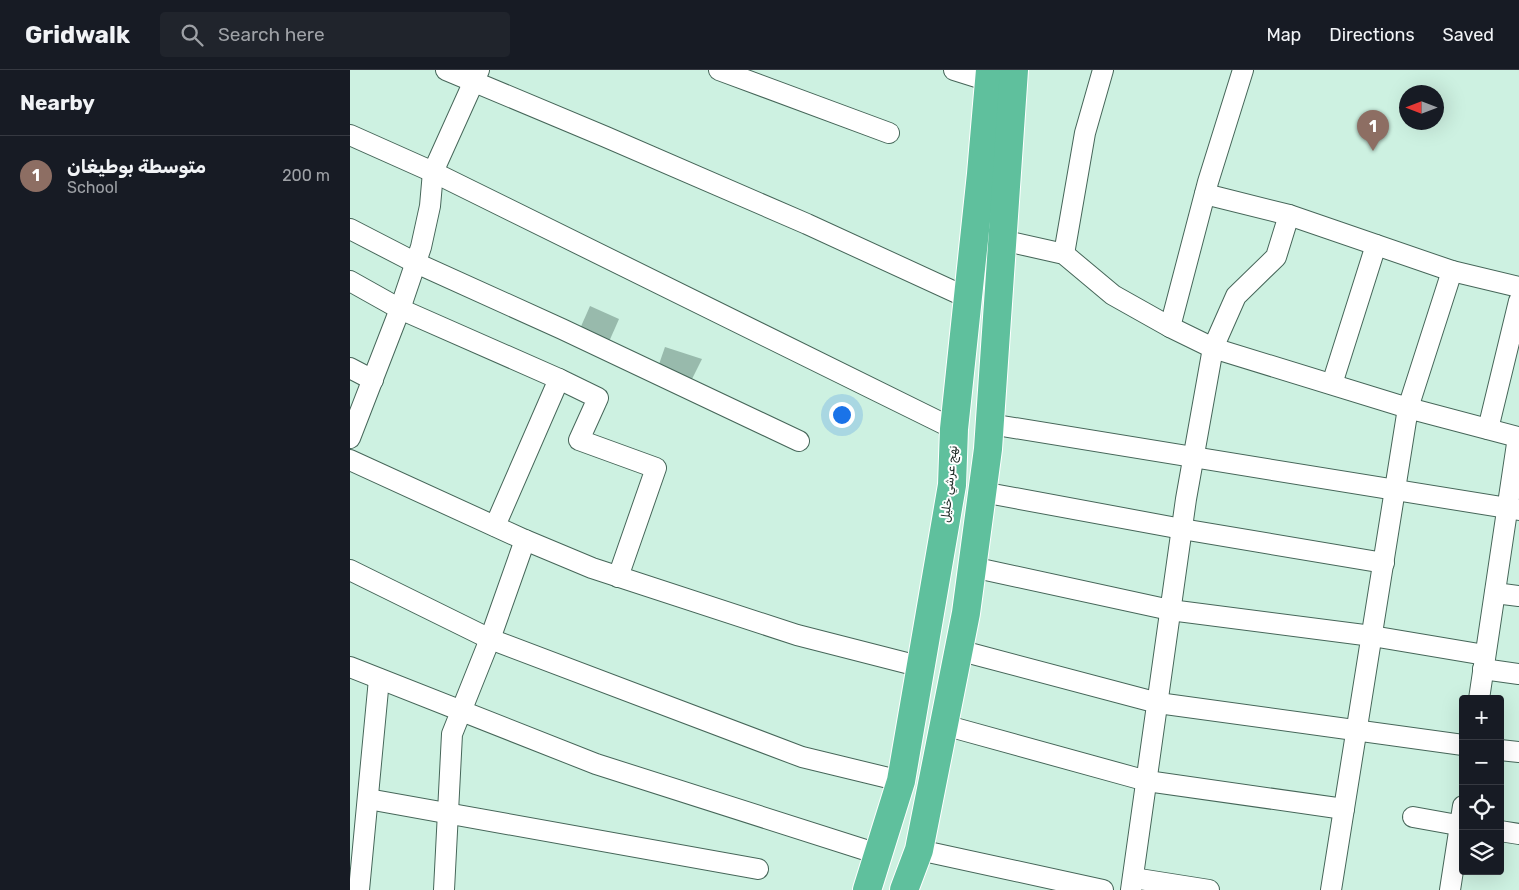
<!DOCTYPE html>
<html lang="en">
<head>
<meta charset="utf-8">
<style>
	body { margin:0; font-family:Rubik,Cairo,sans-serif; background:#20242c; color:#f1f3f6 }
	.controls { position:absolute; right:15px; bottom:15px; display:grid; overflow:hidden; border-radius:5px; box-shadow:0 5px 20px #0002 }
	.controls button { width:45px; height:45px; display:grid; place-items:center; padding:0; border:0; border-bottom:1px solid #363941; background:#171b24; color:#f1f3f6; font:25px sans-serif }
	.compass { position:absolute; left:1049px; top:15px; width:45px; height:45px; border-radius:50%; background:#171b24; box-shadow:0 5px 20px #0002; rotate:270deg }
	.you { position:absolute; left:491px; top:344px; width:18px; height:18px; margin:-12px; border:4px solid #fff; border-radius:50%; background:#1a73e8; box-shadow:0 0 0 8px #1a73e833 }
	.badge { display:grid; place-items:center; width:32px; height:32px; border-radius:50%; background:#a150c0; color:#fff; font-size:16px; font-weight:700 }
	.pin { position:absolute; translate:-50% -41px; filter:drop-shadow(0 1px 2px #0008) }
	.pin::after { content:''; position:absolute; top:26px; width:18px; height:15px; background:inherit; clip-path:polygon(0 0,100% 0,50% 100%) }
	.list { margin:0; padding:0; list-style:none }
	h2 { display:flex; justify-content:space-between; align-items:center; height:65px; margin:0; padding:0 20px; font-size:21px }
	h2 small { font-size:16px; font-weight:400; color:#9ea1a6 }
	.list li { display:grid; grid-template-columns:32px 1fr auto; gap:15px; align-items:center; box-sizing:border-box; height:80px; padding:0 20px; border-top:1px solid #363941 }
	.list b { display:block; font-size:19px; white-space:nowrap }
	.list p { margin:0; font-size:16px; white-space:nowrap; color:#9ea1a6 }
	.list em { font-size:16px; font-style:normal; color:#9ea1a6 }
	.icon { flex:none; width:28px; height:28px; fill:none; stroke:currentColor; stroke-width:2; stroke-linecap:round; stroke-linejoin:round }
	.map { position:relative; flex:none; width:1169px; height:820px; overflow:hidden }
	header { display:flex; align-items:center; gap:30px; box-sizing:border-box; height:70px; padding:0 25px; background:#171b24; border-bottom:1px solid #363941 }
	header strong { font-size:24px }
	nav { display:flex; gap:28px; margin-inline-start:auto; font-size:18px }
	.search { width:350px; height:45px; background:#20242c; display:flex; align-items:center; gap:12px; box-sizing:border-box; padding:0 18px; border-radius:5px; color:#9ea1a6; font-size:19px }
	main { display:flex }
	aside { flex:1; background:#171b24 }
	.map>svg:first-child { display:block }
</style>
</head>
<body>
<header>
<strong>Gridwalk</strong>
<div class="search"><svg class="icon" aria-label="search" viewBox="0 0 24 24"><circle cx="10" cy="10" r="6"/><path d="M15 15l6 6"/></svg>Search here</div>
<nav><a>Map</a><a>Directions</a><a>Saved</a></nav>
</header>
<main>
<aside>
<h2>Nearby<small></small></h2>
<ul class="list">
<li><span class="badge" style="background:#8d6e63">1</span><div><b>متوسطة بوطيغان</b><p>School</p></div><em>200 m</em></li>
</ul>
</aside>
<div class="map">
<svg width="1169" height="820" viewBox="0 0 1169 820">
	<rect width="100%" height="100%" fill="#cdf1e1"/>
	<g fill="#98baac">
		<polygon points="240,236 269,249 258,274 229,261"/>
		<polygon points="315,277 352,289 340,313 307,300"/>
	</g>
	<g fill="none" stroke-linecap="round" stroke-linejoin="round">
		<g stroke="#466659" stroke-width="22">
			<g id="street">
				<polyline points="96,0 256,67 457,154 618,228"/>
				<polyline points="369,0 539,63"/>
				<polyline points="604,0 639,11"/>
				<polyline points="0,65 83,102 604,359"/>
				<polyline points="855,124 939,145 1102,201 1169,217"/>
				<polyline points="0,159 66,193 212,259 449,371"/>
				<polyline points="652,170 714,184 763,225 820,257 863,278 1058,338 1102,201"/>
				<polyline points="714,184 735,63 753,0"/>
				<polyline points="0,211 50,239 209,309 145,456"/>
				<polyline points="820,257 858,112 893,0"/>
				<polyline points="0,298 23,310"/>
				<polyline points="209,309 248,328 229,370 306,398 268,507"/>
				<polyline points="982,314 1026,175"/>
				<polyline points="640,354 1169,440"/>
				<polyline points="1138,359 1169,231"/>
				<polyline points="0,368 50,239 71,177 80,136 83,102 129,0"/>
				<polyline points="0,390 175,470 242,498 447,565 572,597"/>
				<polyline points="632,422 832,459 1034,493"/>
				<polyline points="622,497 820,540 1022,566 1135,585"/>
				<polyline points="0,500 140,569 452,687 551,711"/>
				<polyline points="1145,523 1169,526"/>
				<polyline points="608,580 808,633 1113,675"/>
				<polyline points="0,597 246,694 528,784"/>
				<polyline points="1133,599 1169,604"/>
				<polyline points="1129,629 1168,367 1169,368"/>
				<polyline points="594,655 797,711 994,739"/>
				<polyline points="1150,680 1169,682"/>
				<polyline points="18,729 408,799"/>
				<polyline points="1063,747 1113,756"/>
				<polyline points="1150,761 1169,764"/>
				<polyline points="569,780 753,820"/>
				<polyline points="783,808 859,820"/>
				<polyline points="9,820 29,609"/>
				<polyline points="94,820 102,664 140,569 175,470"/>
				<polyline points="781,820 836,429 863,278 886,226 926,187 939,145"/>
				<polyline points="981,820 1058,338 1168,367"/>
				<polyline points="1100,820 1113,736"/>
			</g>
		</g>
		<g stroke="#fff" stroke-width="30">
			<g id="highway">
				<polyline points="517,820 551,711 602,415 604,359 631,104 640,0"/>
				<polyline points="554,820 569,780 616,543 638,379 664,0"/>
			</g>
		</g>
		<use href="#street" stroke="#fff" stroke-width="20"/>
		<use href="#highway" stroke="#5fc09d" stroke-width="28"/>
	</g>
	<g text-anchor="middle" stroke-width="4" stroke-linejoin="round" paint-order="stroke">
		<g font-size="12" fill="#1a2822" stroke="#fff">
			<text transform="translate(599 414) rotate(-84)" y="4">نهج عرشي خليل</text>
		</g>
	</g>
</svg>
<div class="controls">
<button>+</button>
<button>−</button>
<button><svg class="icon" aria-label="locate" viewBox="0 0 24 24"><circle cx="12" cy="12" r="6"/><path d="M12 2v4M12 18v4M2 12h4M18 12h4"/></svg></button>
<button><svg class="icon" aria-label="layers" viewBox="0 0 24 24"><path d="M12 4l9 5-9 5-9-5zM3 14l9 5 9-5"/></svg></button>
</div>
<svg class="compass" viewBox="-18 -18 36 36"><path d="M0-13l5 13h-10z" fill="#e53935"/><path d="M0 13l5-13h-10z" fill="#9ea1a6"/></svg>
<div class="you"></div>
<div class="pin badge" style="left:1023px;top:81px;background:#8d6e63">1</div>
</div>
</main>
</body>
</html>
